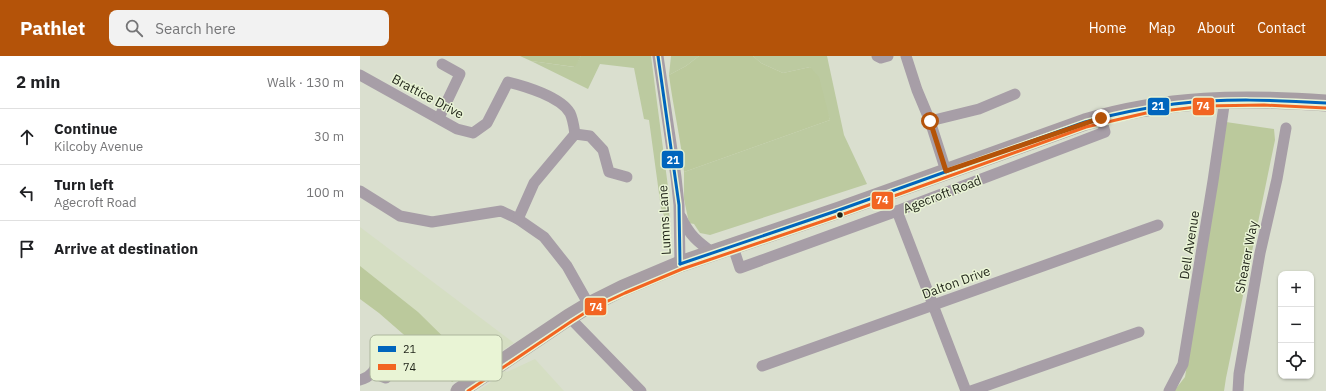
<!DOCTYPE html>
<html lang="en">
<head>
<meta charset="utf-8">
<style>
	body { margin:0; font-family:"IBM Plex Sans",sans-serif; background:#f2f2f2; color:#202124 }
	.controls { position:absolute; right:12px; bottom:12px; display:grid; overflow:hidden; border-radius:8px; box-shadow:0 1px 3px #0004 }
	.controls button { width:36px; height:36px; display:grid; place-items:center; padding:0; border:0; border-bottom:1px solid #e0e0e0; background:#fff; color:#202124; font:20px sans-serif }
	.stop { position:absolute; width:12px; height:12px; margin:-9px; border:3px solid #b45309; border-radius:50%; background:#fff }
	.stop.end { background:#b45309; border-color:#fff; box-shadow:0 1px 4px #0008 }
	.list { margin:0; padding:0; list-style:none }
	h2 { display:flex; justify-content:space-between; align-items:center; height:52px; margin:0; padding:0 16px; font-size:17px }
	h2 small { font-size:13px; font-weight:400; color:#757577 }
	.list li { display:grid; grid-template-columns:26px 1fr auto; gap:12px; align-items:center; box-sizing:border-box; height:56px; padding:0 16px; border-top:1px solid #e0e0e0 }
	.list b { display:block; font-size:15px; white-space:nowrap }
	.list p { margin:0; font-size:13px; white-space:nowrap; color:#757577 }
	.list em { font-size:13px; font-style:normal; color:#757577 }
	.icon { flex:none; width:22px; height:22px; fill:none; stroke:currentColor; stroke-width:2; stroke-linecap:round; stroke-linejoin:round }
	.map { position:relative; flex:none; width:966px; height:335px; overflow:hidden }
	header { display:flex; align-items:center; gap:24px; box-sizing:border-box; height:56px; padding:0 20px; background:#b45309; color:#fff }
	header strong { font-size:19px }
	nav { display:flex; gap:22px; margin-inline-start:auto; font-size:14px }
	.search { width:280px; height:36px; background:#f2f2f2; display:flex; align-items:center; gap:10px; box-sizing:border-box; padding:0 14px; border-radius:8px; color:#757577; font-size:15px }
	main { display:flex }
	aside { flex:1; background:#fff }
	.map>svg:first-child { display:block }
</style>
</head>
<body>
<header>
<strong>Pathlet</strong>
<div class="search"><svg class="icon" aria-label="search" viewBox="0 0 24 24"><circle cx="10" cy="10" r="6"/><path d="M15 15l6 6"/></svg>Search here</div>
<nav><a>Home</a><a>Map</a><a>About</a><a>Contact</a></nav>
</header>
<main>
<aside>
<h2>2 min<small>Walk · 130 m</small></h2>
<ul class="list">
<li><svg class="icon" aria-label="ahead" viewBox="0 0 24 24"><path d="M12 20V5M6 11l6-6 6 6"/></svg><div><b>Continue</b><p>Kilcoby Avenue</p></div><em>30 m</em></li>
<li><svg class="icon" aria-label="left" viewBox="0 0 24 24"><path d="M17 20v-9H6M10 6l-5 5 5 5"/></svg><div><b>Turn left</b><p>Agecroft Road</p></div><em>100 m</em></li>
<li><svg class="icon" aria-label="arrive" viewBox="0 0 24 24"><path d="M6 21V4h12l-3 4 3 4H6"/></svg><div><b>Arrive at destination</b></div></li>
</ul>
</aside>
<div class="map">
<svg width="966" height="335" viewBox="0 0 966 335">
	<rect width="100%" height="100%" fill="#dadfcf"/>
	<polygon fill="#d5dec3" points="0,171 154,287 132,301 147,316 175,303 204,335 118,335 134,324 120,309 92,326 77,310 81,304 52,282 50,284 19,257 0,243"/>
	<g fill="#bccaa0">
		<polygon points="221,0 291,0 308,131 310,175 301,152 289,64 284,63 274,12 240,8 228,33 171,5 214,11"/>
		<polygon points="311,0 339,0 326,10 309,19"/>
		<polygon points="393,0 467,0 484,79 507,128 350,179 340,177 334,168 329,167 324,143 324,116 470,64 450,11 423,17 401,7"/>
	</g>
	<g fill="#bbc99c">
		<polygon points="160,0 221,0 215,11 171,5"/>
		<path d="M339,0H393L401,7L423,17L450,11L459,21L470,64L324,116C321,83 313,51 309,19L326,10Z"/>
		<polygon points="866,66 914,73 915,84 866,322 864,335 814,335 825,321"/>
		<polygon points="0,210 58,256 115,312 92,326 77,310 81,304 52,282 50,284 19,257 0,243"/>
	</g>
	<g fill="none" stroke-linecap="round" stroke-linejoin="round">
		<g stroke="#a79ea7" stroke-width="11">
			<polyline points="298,0 316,121 319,149 320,208"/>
			<polyline points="517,0 521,2 528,0"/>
			<polyline points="546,0 557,34 570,65 586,115"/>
			<path d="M0,19L97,73L113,77L127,67L148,26C165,30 201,41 210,57C213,63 214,71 215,78"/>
			<polyline points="79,62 100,18 82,8"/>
			<polyline points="570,65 619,53 655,38"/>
			<polyline points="0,135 40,160 72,166 141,155 158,163 184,181 207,210 229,249"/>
			<polyline points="537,155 606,335"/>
			<path d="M321,161C329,179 338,186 353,197"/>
			<polyline points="158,163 174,127 215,78 230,80 243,94 249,116 267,121"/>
			<polyline points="373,191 380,212 537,155 745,76 741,62"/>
			<polyline points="209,261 281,335"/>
			<polyline points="402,310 798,169"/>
			<polyline points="13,317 26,322"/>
			<path d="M0,324C11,321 16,314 18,303"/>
			<polyline points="611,335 779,276"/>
			<polyline points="809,335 823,308 853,125 865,43"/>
			<polyline points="878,335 879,318 900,197 917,123 926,72"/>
		</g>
		<path stroke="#a79ea4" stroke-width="17" d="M99,335L209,261L229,249L263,232L320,208L479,154L725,66C806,42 882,41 966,47"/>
		<g stroke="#e9f4d5" stroke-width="6">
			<g id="bus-1">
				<polyline points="298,0 319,149 320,208"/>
				<path d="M320,208L479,154L725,66C754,58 784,52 814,48C865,42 915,44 966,47"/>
			</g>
		</g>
		<g stroke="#e9f4d5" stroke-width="6">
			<polyline id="bus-2" points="108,335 212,265 231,253 265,237 322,213 481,159 726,71 786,57 845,50 904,49 966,52"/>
		</g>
		<use href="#bus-1" stroke="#0065bd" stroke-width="3"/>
		<use href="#bus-2" stroke="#f26522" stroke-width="3"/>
	</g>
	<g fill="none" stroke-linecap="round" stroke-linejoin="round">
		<polyline stroke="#b45309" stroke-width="5" points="570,65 586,115 741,62"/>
	</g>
	<circle fill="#1f2318" stroke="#e9f4d5" stroke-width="1.5" cx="480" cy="159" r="3.5"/>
	<g text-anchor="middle" stroke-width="3" stroke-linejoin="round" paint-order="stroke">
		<g font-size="13" fill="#1f2318" stroke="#e9f4d5">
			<text transform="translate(68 40) rotate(28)" y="5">Brattice Drive</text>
			<text transform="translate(582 138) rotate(-21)" y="5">Agecroft Road</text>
			<text transform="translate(304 164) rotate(-93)" y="5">Lumns Lane</text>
			<text transform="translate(829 189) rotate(-81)" y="5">Dell Avenue</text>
			<text transform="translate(886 201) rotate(-79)" y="5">Shearer Way</text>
			<text transform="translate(596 226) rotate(-20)" y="5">Dalton Drive</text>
		</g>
	</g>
	<rect x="10" y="279" width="132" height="46" rx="6" fill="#e9f4d5" stroke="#acb59c" stroke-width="1"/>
	<rect x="18" y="290" width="18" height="6" fill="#0065bd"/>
	<rect x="18" y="308" width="18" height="6" fill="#f26522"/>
	<g font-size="11" fill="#1f2318">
		<text x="43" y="297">21</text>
		<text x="43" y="315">74</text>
	</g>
	<g stroke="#e9f4d5" stroke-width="1.5">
		<rect x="832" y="41" width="23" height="19" rx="4" fill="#f26522"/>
		<rect x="787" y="41" width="23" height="19" rx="4" fill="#0065bd"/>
		<rect x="301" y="94" width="23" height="19" rx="4" fill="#0065bd"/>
		<rect x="511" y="135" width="23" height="19" rx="4" fill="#f26522"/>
		<rect x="224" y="241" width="23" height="19" rx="4" fill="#f26522"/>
	</g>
	<g font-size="11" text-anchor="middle" font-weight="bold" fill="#fff">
		<text x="843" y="54">74</text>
		<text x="798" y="54">21</text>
		<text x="313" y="108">21</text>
		<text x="522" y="148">74</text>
		<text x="236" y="255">74</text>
	</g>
</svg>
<div class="controls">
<button>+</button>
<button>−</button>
<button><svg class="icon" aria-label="locate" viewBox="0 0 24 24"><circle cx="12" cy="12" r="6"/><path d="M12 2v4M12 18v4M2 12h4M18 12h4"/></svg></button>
</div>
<div class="stop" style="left:570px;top:65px"></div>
<div class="stop end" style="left:741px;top:62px"></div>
</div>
</main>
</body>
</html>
